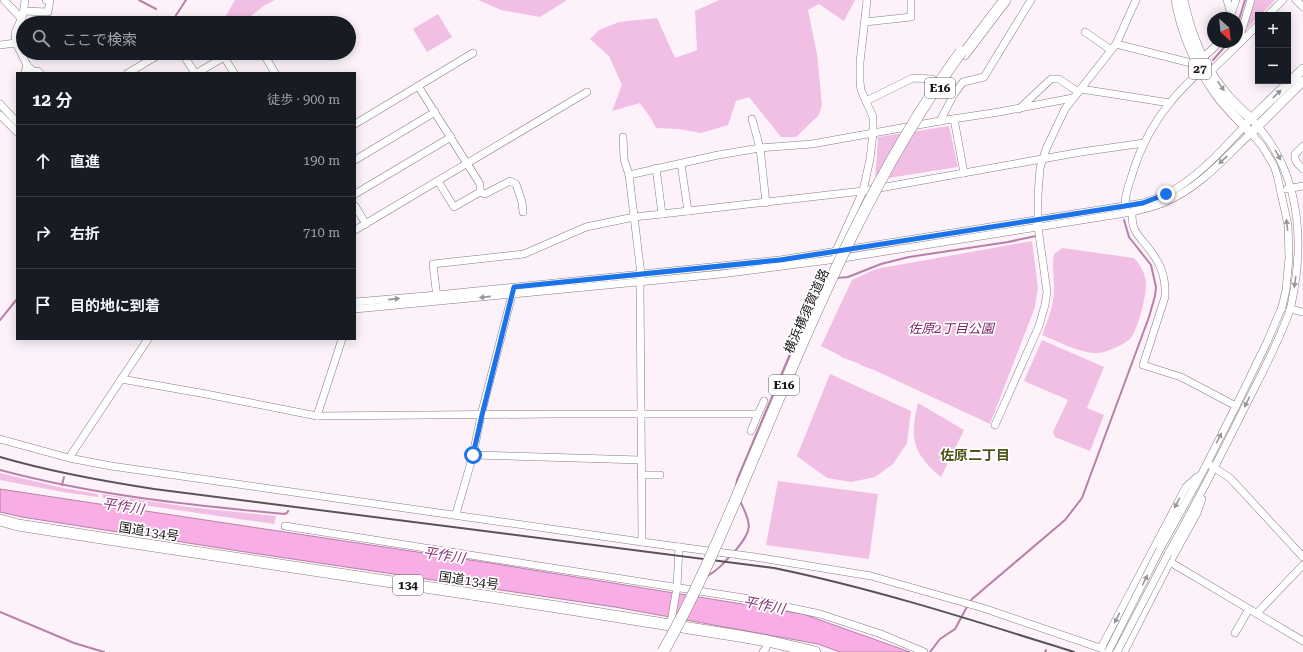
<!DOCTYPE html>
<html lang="ja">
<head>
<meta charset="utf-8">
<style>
	body { margin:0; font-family:"Roboto Serif","Noto Sans JP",serif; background:#242831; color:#f1f3f6 }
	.controls { position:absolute; right:12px; top:12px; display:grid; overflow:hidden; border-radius:0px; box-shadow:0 2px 10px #0003 }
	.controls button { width:36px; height:36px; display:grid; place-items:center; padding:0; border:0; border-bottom:1px solid #363941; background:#171b24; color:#f1f3f6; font:20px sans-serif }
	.compass { position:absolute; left:1207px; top:12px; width:36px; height:36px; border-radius:50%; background:#171b24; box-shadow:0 2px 10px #0003; rotate:153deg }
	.stop { position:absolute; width:12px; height:12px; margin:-9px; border:3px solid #1a73e8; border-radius:50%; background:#fff }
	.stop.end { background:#1a73e8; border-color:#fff; box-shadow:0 1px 4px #0008 }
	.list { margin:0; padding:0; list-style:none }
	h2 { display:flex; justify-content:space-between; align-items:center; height:52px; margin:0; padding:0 16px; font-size:17px }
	h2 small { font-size:13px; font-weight:400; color:#9ea1a6 }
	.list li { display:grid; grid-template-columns:26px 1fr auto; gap:12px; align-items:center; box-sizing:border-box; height:72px; padding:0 16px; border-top:1px solid #363941 }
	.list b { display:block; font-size:15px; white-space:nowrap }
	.list em { font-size:13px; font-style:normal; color:#9ea1a6 }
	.icon { flex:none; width:22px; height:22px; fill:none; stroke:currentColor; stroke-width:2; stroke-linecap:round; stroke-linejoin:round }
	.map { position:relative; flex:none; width:1303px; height:652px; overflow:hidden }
	.search { position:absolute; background:#171b24; box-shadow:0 2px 10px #0003; left:16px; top:16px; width:340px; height:44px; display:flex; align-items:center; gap:10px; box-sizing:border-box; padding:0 14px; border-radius:22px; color:#9ea1a6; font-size:15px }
	.panel { position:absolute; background:#171b24; box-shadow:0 2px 10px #0003; left:16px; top:72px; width:340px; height:268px; border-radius:0px }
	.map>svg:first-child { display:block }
</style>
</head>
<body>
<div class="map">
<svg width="1303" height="652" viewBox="0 0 1303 652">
	<rect width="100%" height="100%" fill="#fdf2fa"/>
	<g fill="#f1bfe4">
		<polygon points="235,0 275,0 265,5 242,23 222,23"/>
		<polygon points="478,0 567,0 540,17 501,10"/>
		<polygon points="719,0 855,0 844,21 819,4 808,10 817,54 822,105 819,115 796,137 781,137 749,97 736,101 728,125 701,133 679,129 656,128 650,117 640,103 612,111 622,85 609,56 590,39 599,30 619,22 657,18 675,58 697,50 695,11"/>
		<polygon points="1255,0 1275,0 1260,15 1258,15 1258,17 1246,29"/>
		<polygon points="438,14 452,37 427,52 413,29"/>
		<polygon points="949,126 958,167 875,180 878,137"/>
		<polygon points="1032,241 1038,288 1035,307 990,424 874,370 860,365 860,364 841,357 841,356 821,346 852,280 876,269"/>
		<path d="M1062,248L1134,258C1140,265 1145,273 1146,282C1147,294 1138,329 1131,338C1125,344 1106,353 1098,353C1081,354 1057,341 1042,335C1048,320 1054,305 1054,289C1054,276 1052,267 1054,254Z"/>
		<polygon points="1042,340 1104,367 1087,408 1104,415 1090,451 1055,437 1053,432 1068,400 1024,381"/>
		<polygon points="830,374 911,411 907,443 893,464 875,477 851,482 827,478 797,456"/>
		<path d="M918,403L964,430L941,477C913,454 909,438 918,403Z"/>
		<polygon points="0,473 63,488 98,494 98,497 63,492 0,480"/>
		<polygon points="778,481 878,494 869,559 766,545"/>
		<polygon points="102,494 189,507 276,516 274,524 115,501 103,498"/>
	</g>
	<polygon fill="#f8aee5" stroke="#b680a8" points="0,489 490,563 803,614 910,652 840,652 818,644 615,607 252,553 22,517 0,512"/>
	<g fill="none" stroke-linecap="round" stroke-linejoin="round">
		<g stroke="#b680a8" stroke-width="2">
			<polyline points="139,0 156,9"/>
			<polyline points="171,23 186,0"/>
			<polyline points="1237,26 1245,0"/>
			<polyline points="1213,60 1229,42"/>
			<polyline points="837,278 848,277 881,264 909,257 1008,242 1036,236"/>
			<polyline points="0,320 17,299"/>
			<path d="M0,470C93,495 189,505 284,514L287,513L288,511"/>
			<polyline points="62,485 64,477"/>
			<polyline points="736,486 737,480 816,292 821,284 825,282"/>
			<path d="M734,552C752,531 753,526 740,501"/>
			<path d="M707,576C717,571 724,563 731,555"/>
			<polyline points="970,602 972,599 1065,520 1082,498 1149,317 1155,296 1156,287 1151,265 1129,237 1124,220"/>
			<polyline points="0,612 74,643 104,652"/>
			<polyline points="930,652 940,639 955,629 968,605"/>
			<polyline points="1045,652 1046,650"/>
		</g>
		<g stroke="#8a7a85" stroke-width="8">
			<g id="minor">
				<polyline points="4,0 21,18"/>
				<polyline points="25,0 23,15 15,33 16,43 27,65 34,72 38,71 40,73"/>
				<polyline points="1227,0 1231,14 1230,18"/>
				<polyline points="1296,0 1303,7"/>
				<polyline points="24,11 48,12 50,0 46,0"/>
				<polyline points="1231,14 1236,0"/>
				<polyline points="1268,15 1283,0"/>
				<polyline points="865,22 911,17 911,0"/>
				<polyline points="123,23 134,23"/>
				<polyline points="1085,32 1111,50"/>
				<polyline points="1239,43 1239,39 1251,0"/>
				<path d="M1116,44L1191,63C1202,60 1212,50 1219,42"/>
				<polyline points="0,45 23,42"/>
				<polyline points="182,53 195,73"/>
				<polyline points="263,53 275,73"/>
				<polyline points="224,57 234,73"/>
				<polyline points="1211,71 1258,25"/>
				<polyline points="25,73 27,65"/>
				<polyline points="128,73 162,53"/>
				<polyline points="197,73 231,53"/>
				<polyline points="418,86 480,184 480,192 454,207 438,181"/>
				<polyline points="1081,89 1170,103"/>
				<polyline points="866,101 913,78 932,79 954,94"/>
				<polyline points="0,104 17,122"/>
				<polyline points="1019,109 1051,79 1059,79 1078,92"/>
				<polyline points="0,115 17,132"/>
				<polyline points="752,119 760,148 766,203"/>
				<polyline points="954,119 964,173"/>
				<polyline points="940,121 954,94 963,82 984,77 1031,0"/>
				<polyline points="355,124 473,53"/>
				<polyline points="623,137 624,159 629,175 641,274 640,282 642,542 679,547 677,587 670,628"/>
				<path d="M1303,146L1295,154C1294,161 1298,164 1303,169"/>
				<polyline points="355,160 435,112"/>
				<polyline points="681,164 688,211"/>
				<polyline points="656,168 662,214"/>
				<polyline points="629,175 718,155 760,148 812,144 940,121 999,112 1073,98"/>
				<polyline points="1287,189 1303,186"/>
				<polyline points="480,192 485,194 510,181 516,184 522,202 523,212"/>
				<polyline points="355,194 451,137"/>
				<polyline points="355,206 366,224"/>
				<path d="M1125,211C1124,199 1127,189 1131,178C1139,151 1152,125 1169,104C1179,91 1192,79 1203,68"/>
				<path d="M1132,212C1132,217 1132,223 1134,228C1136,234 1142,240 1146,245C1160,262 1166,275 1165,297L1143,365L1181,377L1236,406"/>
				<polyline points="355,230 587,92"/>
				<polyline points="836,255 836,251 863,191 870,159 873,133 873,117 861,90 860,82 860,62 867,0"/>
				<polyline points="437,298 433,264 524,254 586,227 634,217 662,214 863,191 1081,152 1144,143"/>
				<path d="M355,302L437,295L780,260L1143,203C1154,199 1166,195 1177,188C1203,172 1230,142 1251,119C1293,161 1303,220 1296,277C1294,288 1293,299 1290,310C1277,347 1257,382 1240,417C1217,463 1193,509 1168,554"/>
				<path d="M355,309L721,274L837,259L1132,212C1143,209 1154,207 1165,202C1199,188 1225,158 1251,133L1262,146L1274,166L1277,175L1288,225L1289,258L1286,290L1282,307L1267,342L1236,406L1202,473L1160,549"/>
				<polyline points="1290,309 1303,312"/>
				<polyline points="121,379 206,394 317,416 554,414 758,414 751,431"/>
				<polyline points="758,414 764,401"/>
				<polyline points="317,416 342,339"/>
				<polyline points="995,425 1039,326 1045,305 1047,292 1038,227 1038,195 1040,168 1046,149 1065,109 1116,44 1136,0"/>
				<polyline points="0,439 69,458 111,466 642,542"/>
				<polyline points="473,455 641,460"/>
				<polyline points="69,458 148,339"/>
				<polyline points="1210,465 1230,478 1303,557"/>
				<polyline points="641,475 660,475"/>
				<polyline points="456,514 473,455 481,415 513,291"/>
				<polyline points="285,526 750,599 820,614 881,634 924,652"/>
				<polyline points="679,547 755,557 871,576 983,608 1112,652"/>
				<polyline points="1170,562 1303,641"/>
				<polyline points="1257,613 1303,565"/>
				<polyline points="1235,633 1249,609"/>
				<polyline points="1101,648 1186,487 1197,477"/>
				<polyline points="763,652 766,648 768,641"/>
				<polyline points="1124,652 1170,562 1197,513 1202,499"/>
			</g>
		</g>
		<g stroke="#8a7a85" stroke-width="10">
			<g id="major">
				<path d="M1176,0C1182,34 1196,66 1216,94C1226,108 1239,120 1251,133L1303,81"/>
				<path d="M1183,0C1190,32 1202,64 1223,90C1231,101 1242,110 1251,119L1303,69"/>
			</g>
		</g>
		<g stroke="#8a7a85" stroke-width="12">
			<g id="highway">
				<polyline points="964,54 1005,0"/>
				<polyline points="0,520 18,525 108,539 557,607 739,636 768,641 815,652"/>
			</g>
		</g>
		<use href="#minor" stroke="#fff" stroke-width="7"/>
		<use href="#major" stroke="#fff" stroke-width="9"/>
		<use href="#highway" stroke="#fff" stroke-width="11"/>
		<path stroke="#595257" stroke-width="2" d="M0,457C51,472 102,481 154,489L774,568C876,589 975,621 1074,652"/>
		<g stroke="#8a7a85" stroke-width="8" stroke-linecap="butt">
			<g id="minor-bridge">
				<polyline points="1108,652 1160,549"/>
				<polyline points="1117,652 1168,554"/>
			</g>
		</g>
		<g stroke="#8a7a85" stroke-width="12" stroke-linecap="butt">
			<path id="highway-bridge" d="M663,652C702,583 731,510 762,438C818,305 875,169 961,52"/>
		</g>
		<use href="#minor-bridge" stroke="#fff" stroke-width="7"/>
		<use href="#highway-bridge" stroke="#fff" stroke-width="11"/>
	</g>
	<defs><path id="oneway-solid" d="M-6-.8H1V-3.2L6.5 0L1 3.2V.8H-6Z"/></defs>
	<g fill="#999698">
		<use href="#oneway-solid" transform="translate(1221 86) rotate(56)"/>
		<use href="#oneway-solid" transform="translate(1277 94) rotate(-44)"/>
		<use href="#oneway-solid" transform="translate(1278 155) rotate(61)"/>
		<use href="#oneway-solid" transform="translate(1223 160) rotate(137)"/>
		<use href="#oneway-solid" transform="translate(1287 225) rotate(-97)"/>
		<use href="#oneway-solid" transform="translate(1295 282) rotate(98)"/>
		<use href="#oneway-solid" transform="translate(485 297) rotate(174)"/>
		<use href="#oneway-solid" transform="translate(394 299) rotate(-6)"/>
		<use href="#oneway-solid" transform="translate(1247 402) rotate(117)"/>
		<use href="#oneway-solid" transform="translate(1219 438) rotate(-63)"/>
		<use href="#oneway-solid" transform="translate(1177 503) rotate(118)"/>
		<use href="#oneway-solid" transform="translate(1145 580) rotate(-63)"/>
		<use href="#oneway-solid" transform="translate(1117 618) rotate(117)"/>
	</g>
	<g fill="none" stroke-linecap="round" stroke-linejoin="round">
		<polyline stroke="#1a73e8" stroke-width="5" points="473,455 482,415 514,287 780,260 1125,206 1143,203 1166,194"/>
	</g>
	<g text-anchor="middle" stroke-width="3.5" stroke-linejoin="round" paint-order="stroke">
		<g fill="#fff" stroke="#605c5f" stroke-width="1">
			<rect x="1189" y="59" width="22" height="20" rx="3"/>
			<rect x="925" y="78" width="30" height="20" rx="3"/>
			<rect x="769" y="375" width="30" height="20" rx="3"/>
			<rect x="393" y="575" width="30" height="20" rx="3"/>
		</g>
		<g font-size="12" font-weight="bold" fill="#1c161a">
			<text x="1200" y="73">27</text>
			<text x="940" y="92">E16</text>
			<text x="784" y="389">E16</text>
			<text x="408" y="589">134</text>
		</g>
		<g font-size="13" fill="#1c161a" stroke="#fff">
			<text transform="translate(806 311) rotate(-66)" y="5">横浜横須賀道路</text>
			<text transform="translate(149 531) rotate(9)" y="5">国道134号</text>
			<text transform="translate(469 580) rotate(8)" y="5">国道134号</text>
		</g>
		<g font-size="13" font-style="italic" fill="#792469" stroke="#fff">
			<text x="951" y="333">佐原2丁目公園</text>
		</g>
		<g font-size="14" font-weight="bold" fill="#4e551b" stroke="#fff">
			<text x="975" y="460">佐原二丁目</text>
		</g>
		<g font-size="14" font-style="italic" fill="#863175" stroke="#fff">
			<text transform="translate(123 506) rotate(9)" y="5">平作川</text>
			<text transform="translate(444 555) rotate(9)" y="5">平作川</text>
			<text transform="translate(764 605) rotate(11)" y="5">平作川</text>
		</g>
	</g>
</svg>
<div class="controls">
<button>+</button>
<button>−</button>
</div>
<svg class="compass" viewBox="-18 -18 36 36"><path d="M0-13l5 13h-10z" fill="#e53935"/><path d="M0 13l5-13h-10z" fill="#9ea1a6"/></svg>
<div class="stop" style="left:473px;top:455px"></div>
<div class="stop end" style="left:1166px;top:194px"></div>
<div class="search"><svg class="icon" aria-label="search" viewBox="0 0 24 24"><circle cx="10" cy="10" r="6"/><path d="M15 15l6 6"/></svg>ここで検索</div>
<section class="panel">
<h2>12 分<small>徒歩 · 900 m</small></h2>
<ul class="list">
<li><svg class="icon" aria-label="ahead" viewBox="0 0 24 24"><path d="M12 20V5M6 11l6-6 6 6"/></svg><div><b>直進</b></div><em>190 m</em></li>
<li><svg class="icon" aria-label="right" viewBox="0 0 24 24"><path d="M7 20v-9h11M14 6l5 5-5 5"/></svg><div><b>右折</b></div><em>710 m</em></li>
<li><svg class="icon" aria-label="arrive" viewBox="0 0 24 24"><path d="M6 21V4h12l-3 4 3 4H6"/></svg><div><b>目的地に到着</b></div></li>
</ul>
</section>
</div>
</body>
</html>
